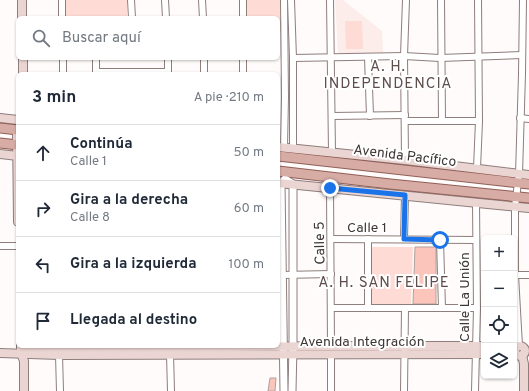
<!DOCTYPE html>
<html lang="es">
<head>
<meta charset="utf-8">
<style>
	body { margin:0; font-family:Overpass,sans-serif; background:#f6f6f7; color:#1f2937 }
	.controls { position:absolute; right:12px; bottom:12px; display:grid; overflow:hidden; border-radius:6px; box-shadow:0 1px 3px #0004 }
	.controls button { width:36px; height:36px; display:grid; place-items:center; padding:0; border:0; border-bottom:1px solid #e0e1e3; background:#fff; color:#1f2937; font:20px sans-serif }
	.stop { position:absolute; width:12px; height:12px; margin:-9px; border:3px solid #1a73e8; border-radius:50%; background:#fff }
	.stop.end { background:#1a73e8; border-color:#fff; box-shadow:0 1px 4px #0008 }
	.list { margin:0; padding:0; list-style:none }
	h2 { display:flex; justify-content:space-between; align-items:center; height:52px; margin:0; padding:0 16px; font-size:17px }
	h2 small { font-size:13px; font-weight:400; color:#747a83 }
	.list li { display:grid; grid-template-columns:26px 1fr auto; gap:12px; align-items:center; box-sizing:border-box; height:56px; padding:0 16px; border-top:1px solid #e0e1e3 }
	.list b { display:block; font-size:15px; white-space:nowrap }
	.list p { margin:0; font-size:13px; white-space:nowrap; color:#747a83 }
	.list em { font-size:13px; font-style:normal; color:#747a83 }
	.icon { flex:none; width:22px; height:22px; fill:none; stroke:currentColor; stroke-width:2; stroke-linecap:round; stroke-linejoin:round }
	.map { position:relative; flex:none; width:529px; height:391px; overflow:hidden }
	.search { position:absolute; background:#fff; box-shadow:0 1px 3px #0004; left:16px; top:16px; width:264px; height:44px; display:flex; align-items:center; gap:10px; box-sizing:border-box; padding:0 14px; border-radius:6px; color:#747a83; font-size:15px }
	.panel { position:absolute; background:#fff; box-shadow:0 1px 3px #0004; left:16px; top:72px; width:264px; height:276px; border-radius:6px }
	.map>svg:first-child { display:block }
</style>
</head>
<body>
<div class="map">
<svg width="529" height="391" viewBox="0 0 529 391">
	<rect width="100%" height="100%" fill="#fefbfa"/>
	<polygon fill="#fdedea" points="335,0 343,0 382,31 383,53 338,53"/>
	<g fill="#fedbd5">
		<polygon points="65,0 127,0 127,18 66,18"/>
		<polygon points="244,0 281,0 282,32 278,32 278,18 244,18"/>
		<polygon points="345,21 362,21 363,49 346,49"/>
		<polygon points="370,247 413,247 411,305 370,306"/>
	</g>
	<g fill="#fbc5bb" stroke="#b1a09d">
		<polygon points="415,247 436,247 436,304 413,304"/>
		<polygon points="270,378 276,378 275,391 268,391"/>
	</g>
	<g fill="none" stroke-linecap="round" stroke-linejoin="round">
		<g stroke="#8e7e7c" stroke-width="8">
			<g id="minor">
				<polyline points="62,0 62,18"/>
				<polyline points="131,0 132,18"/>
				<polyline points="165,0 166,18"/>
				<polyline points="202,0 203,18"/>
				<polyline points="291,0 293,58 293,149"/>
				<polyline points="330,0 332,152"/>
				<polyline points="441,0 442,121"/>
				<polyline points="243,18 243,0"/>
				<polyline points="368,57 370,116"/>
				<polyline points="168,58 168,74"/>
				<polyline points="204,58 204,74"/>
				<polyline points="243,58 243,74"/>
				<polyline points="293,58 404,56 440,58 522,55"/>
				<polyline points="96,72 168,72"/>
				<polyline points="63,74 63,58"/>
				<polyline points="96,74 96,58"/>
				<polyline points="332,116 405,115"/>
				<polyline points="520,118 529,119"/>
				<polyline points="405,121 479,121"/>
				<polyline points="284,148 285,97 284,0"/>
				<polyline points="405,160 404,56 406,0"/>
				<polyline points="477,168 479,121 478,0"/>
				<polyline points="330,188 331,346"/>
				<polyline points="331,239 476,240"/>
				<polyline points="404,239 405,195"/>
				<polyline points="440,240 442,308"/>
				<polyline points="0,246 18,246"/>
				<polyline points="282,275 331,274"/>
				<polyline points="514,275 529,275"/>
				<polyline points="331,308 477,308"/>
				<polyline points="368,308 368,239"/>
				<polyline points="519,346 515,275 515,207 519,174 522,74 523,0"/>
				<polyline points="170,354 171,391"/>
				<polyline points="331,354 331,391"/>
				<polyline points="59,355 60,391"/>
				<polyline points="404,391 405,308"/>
				<polyline points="475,391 477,308 476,202"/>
			</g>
		</g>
		<g stroke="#8e7e7c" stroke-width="9">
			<g id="tertiary">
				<polyline points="285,179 293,184 293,346 292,391"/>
				<polyline points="284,391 281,183 285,179"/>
			</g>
		</g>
		<g stroke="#8e7e7c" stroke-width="10">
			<g id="secondary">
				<polyline points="22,0 22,18"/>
				<polyline points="23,58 23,74"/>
				<polyline points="0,118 18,120"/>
				<polyline points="18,129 17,130 18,222"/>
				<polyline points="278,147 405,160 529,175"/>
				<polyline points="0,154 18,156"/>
				<polyline points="278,183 529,208"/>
				<polyline points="21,346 21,353 24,361 24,391"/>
				<circle cx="520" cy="351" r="5"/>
				<polyline points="29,349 331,346 484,346"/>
				<polyline points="0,353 59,355 484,354"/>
				<polyline points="522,355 524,364 524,391"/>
			</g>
		</g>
		<g stroke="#905f57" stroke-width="11">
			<g id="primary">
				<polyline points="0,128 18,130"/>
				<polyline points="0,143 18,145"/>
				<polyline points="278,156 529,184"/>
				<polyline points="278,171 390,184 529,198"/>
			</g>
		</g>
		<use href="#minor" stroke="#fff" stroke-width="6"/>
		<use href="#tertiary" stroke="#fff" stroke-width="7"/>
		<use href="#secondary" stroke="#ebd5d2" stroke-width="8"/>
		<use href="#primary" stroke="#d7aca5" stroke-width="9"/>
	</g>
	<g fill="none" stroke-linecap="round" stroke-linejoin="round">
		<polyline stroke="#1a73e8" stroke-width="5" points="330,188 405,195 404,239 440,240"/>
	</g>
	<g text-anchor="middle" stroke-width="4" stroke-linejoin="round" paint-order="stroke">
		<g font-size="14" fill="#3e3735" stroke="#fff">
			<text transform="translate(405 155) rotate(7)" y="5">Avenida Pacífico</text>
			<text x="367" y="232">Calle 1</text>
			<text transform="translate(319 243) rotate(-91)" y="5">Calle 5</text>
			<text transform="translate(464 297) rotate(-90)" y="5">Calle La Unión</text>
			<text x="362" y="346">Avenida Integración</text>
		</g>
		<g font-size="15" letter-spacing="1" fill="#5d4e4c" stroke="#fff">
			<text x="388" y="71">A. H.<tspan x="388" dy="17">INDEPENDENCIA</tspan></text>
			<text x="384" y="287">A. H. SAN FELIPE</text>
		</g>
	</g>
</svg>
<div class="controls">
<button>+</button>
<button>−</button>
<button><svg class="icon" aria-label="locate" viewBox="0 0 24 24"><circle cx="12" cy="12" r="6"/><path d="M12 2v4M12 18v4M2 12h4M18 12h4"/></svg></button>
<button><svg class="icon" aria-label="layers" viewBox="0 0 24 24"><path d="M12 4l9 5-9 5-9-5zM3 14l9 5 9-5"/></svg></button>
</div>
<div class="stop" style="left:440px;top:240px"></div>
<div class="stop end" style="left:330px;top:188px"></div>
<div class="search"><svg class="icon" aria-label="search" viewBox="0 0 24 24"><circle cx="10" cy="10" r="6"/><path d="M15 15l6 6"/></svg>Buscar aquí</div>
<section class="panel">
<h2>3 min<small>A pie · 210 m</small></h2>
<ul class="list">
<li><svg class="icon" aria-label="ahead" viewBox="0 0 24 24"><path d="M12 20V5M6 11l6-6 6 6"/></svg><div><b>Continúa</b><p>Calle 1</p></div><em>50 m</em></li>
<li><svg class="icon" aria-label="right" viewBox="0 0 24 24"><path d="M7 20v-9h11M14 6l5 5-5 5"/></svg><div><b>Gira a la derecha</b><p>Calle 8</p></div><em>60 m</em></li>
<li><svg class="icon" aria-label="left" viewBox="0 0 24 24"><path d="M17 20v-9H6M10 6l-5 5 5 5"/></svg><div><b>Gira a la izquierda</b></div><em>100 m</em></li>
<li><svg class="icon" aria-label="arrive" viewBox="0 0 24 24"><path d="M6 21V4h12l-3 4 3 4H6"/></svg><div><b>Llegada al destino</b></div></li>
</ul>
</section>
</div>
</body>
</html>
